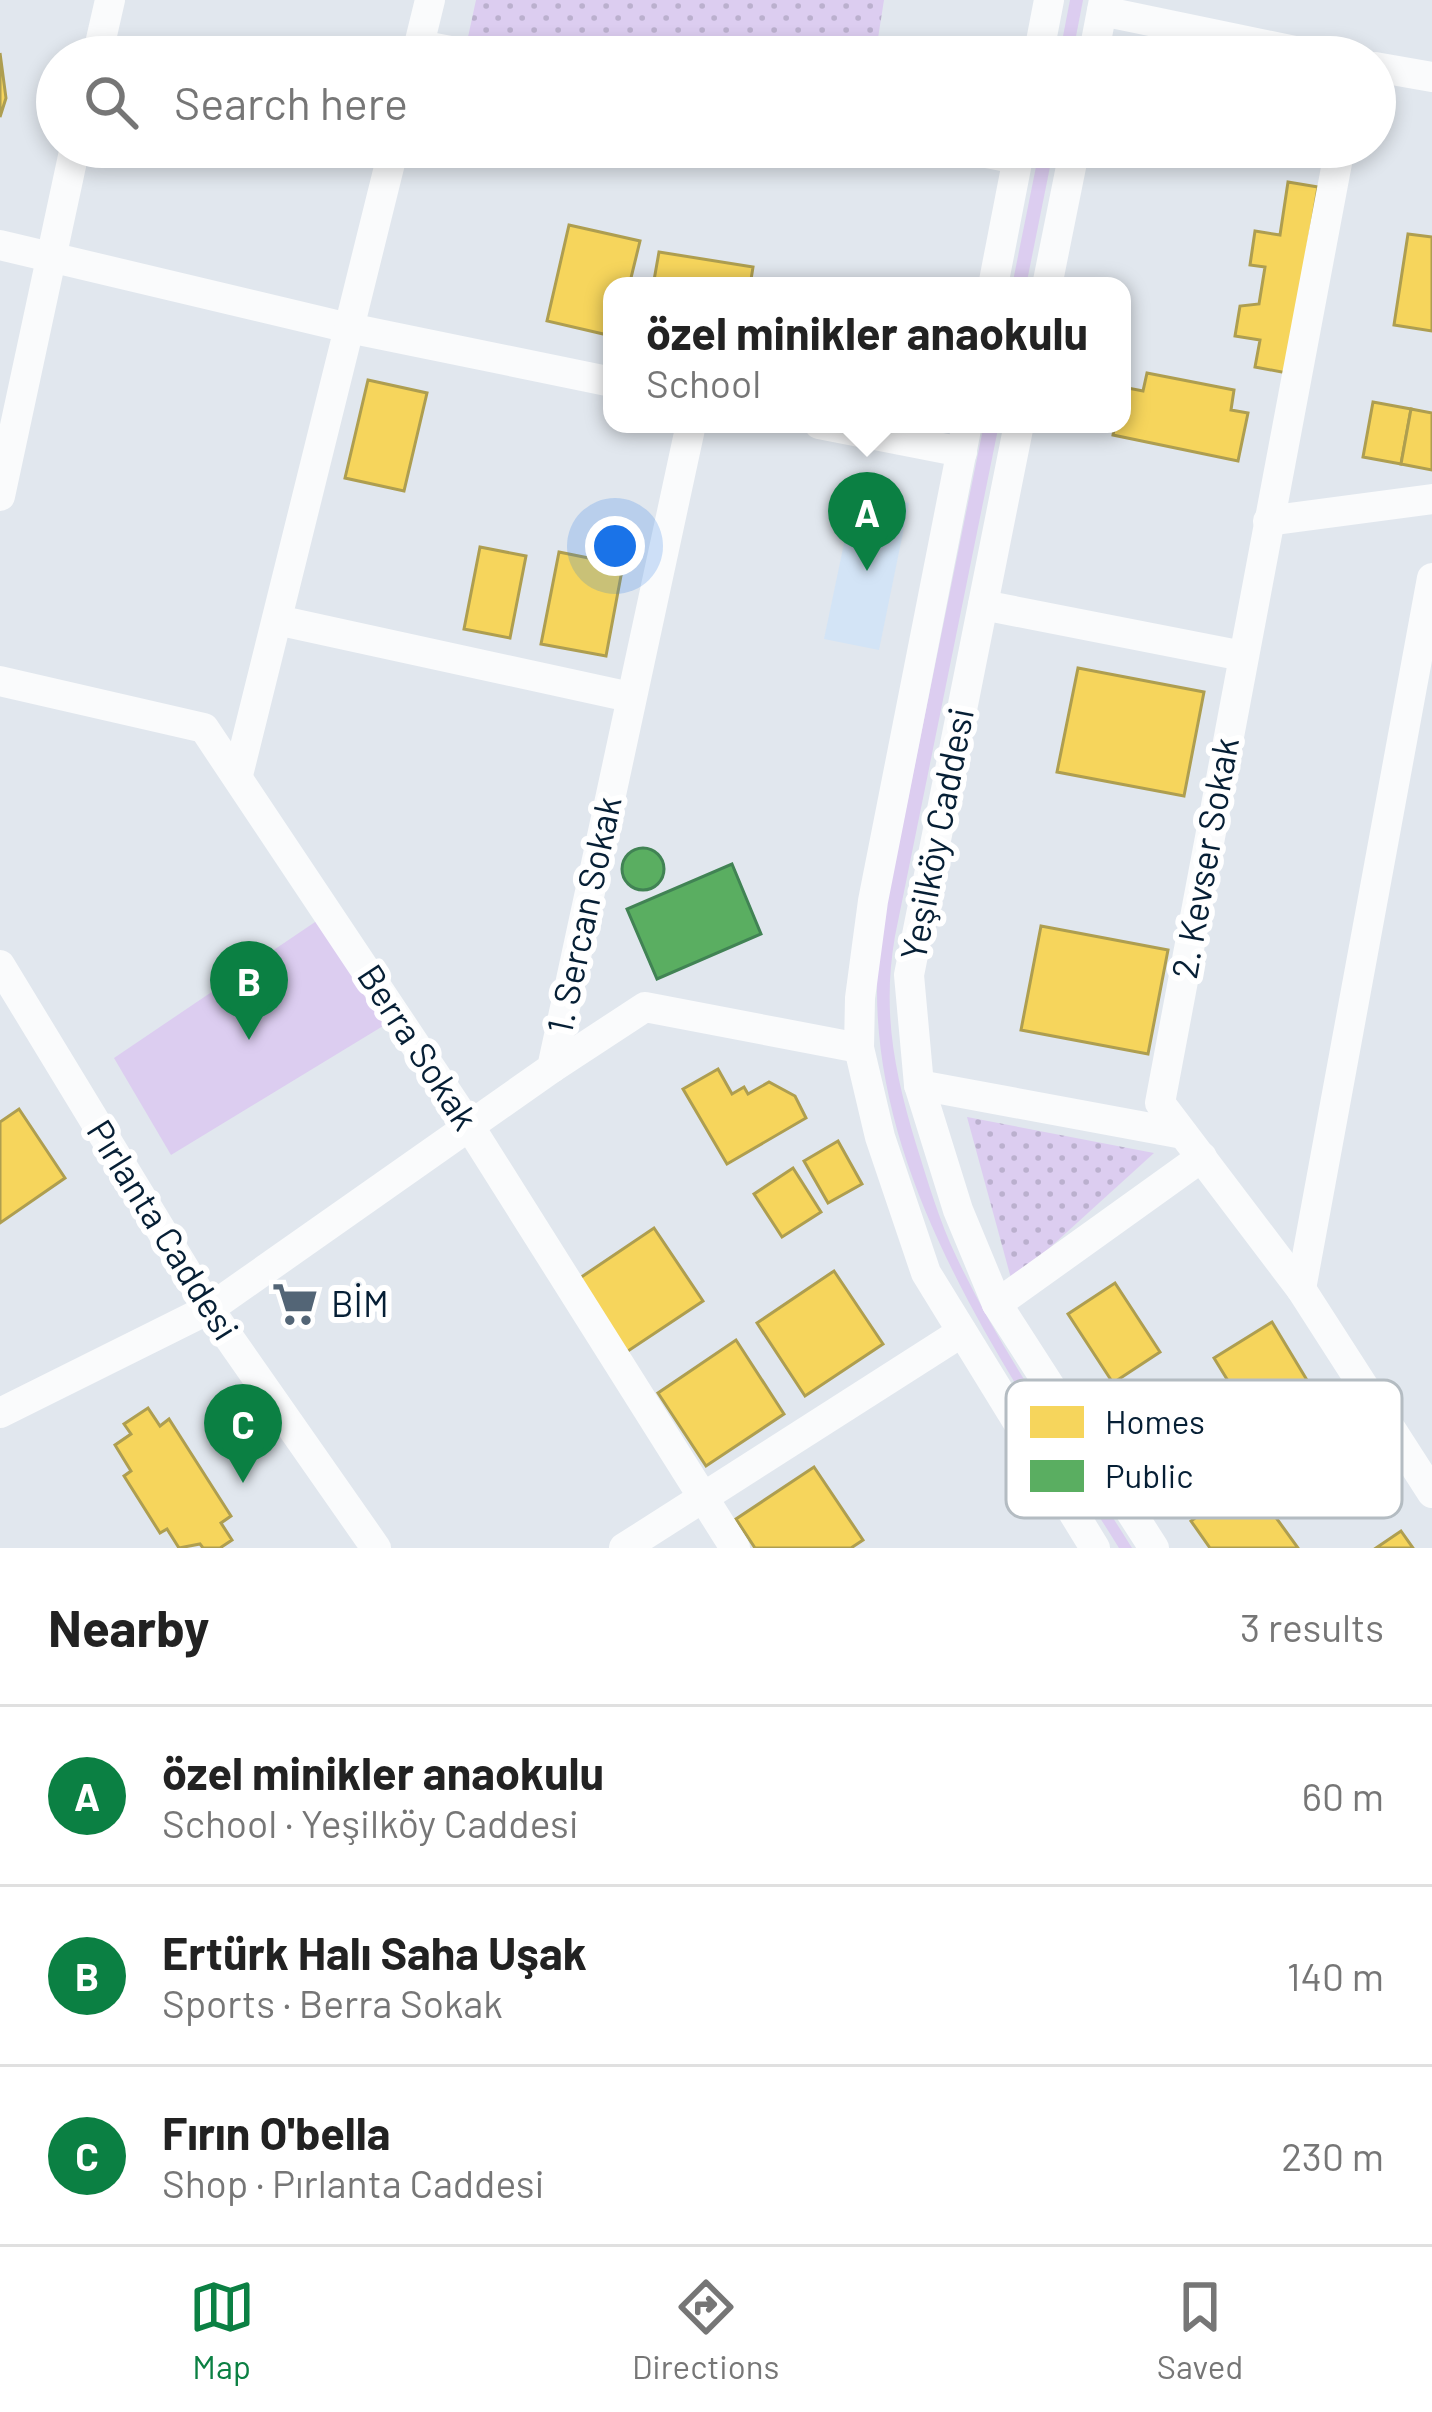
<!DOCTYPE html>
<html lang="en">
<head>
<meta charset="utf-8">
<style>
	body { margin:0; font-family:Barlow,sans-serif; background:#f6f6f6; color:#222 }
	.you { position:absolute; left:615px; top:546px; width:42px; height:42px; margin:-30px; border:9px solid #fff; border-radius:50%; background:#1a73e8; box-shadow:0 0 0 18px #1a73e833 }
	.badge { display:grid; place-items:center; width:78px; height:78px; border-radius:50%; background:#0b8043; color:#fff; font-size:39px; font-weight:700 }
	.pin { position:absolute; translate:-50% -99px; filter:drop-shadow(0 3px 6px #0008) }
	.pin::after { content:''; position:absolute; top:63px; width:42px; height:36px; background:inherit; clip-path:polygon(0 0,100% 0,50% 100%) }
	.popup { position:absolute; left:603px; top:277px; width:528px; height:156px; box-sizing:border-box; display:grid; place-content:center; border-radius:24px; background:#fff; filter:drop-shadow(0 3px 9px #0005); font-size:39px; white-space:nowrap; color:#767676 }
	.popup b { font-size:45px; color:#222 }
	.popup::after { content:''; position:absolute; left:50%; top:100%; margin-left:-24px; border:24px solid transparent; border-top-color:#fff }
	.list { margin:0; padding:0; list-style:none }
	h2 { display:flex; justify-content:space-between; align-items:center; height:156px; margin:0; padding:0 48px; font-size:51px }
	h2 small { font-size:39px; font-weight:400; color:#767676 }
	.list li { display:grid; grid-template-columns:78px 1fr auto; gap:36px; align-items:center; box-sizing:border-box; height:180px; padding:0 48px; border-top:3px solid #e0e0e0 }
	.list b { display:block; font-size:45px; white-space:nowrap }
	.list p { margin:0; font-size:39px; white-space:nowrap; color:#767676 }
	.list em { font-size:39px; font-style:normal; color:#767676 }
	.icon { flex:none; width:66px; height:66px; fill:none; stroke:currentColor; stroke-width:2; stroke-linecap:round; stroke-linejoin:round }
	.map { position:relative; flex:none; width:1432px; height:1548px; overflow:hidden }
	.search { position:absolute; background:#fff; box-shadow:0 6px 18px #0003; left:36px; right:36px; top:36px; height:132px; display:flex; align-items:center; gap:30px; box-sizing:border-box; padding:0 42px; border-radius:66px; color:#767676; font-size:45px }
	.sheet { height:696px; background:#fff }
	nav { display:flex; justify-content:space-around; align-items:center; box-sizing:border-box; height:168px; border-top:3px solid #e0e0e0; background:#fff; font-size:33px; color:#767676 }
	nav a { display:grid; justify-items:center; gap:6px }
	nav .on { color:#0b8043 }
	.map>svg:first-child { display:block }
</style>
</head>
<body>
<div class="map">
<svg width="1432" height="1548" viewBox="0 0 1432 1548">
	<defs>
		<pattern id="park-dots" width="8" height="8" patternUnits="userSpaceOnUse" patternTransform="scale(3)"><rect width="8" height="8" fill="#dccdf0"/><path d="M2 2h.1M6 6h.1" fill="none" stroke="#bbb0ce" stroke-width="1.8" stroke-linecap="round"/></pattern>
	</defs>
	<rect width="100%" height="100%" fill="#e1e7ee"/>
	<polygon fill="#d3e4f6" points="855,491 909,503 879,650 824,639"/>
	<g fill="#dccdf0">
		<polygon points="1070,0 1083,0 1072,57 1059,57"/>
		<polygon points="1040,147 1054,147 1026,286 1012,286"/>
		<path d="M984,424H999L895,936C882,1011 894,1071 916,1144C928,1182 939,1220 956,1256C1004,1358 1073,1453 1132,1548H1119C1006,1367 850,1158 881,932Z"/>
		<polygon points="321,918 388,1023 171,1155 114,1058"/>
	</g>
	<g fill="url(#park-dots)">
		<polygon points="476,0 884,0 875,57 567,57 468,37"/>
		<polygon points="967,1117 1154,1153 1012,1282"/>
	</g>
	<g fill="#f6d55c" stroke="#ae9e50" stroke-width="3">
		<polygon points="0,53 6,98 0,117"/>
		<polygon points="1288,182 1318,187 1287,373 1255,367 1260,340 1235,336 1240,306 1259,304 1265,267 1250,265 1255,231 1280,235"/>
		<polygon points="569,225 640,241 629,286 612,286 612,336 547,321"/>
		<polygon points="1408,234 1432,237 1432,331 1394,325"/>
		<polygon points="659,252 753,267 750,286 653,286"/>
		<polygon points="1147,373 1234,390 1231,410 1248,413 1238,461 1113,435 1115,424 1122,424 1123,387 1143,391"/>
		<polygon points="368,380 427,393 404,491 345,478"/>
		<polygon points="1373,402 1411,409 1401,464 1363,457"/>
		<polygon points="1411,409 1432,413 1432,470 1401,464"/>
		<polygon points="480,547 526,556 510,638 464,629"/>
		<polygon points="559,552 623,565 606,656 541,644"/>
		<polygon points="1078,668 1204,692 1184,796 1057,772"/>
		<polygon points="1041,926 1168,950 1148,1054 1021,1030"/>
		<polygon points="718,1069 732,1094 744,1087 748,1094 769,1082 795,1096 806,1118 727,1164 683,1089"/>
		<polygon points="19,1109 65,1178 0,1223 0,1122"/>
		<polygon points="838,1141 862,1184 828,1203 804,1161"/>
		<polygon points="793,1168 821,1212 782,1237 754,1194"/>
		<polygon points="654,1228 703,1301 625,1353 577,1280"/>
		<polygon points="834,1271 883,1344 805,1396 757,1323"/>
		<polygon points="1115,1283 1160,1352 1113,1383 1068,1314"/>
		<polygon points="1272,1322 1325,1410 1268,1446 1214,1358"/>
		<polygon points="736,1340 784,1414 706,1466 658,1393"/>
		<polygon points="148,1408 160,1426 169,1419 231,1516 221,1523 232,1540 220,1548 203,1548 200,1544 179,1548 167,1529 160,1533 124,1476 131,1471 115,1445 131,1434 124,1424"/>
		<polygon points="814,1467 863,1540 851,1548 755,1548 736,1519"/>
		<polygon points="1248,1479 1298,1548 1210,1548 1191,1521"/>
		<polygon points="1401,1531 1413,1548 1376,1548"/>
	</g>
	<g fill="#5aae61" stroke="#418354" stroke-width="3">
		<circle cx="643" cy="869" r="21"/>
		<polygon points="732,864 761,934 657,979 627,909"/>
	</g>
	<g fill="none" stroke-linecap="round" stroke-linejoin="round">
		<g stroke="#fafbfc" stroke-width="30">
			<polyline points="1102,11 1324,57"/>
			<polyline points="419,45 482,57"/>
			<polyline points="97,57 110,0"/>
			<polyline points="416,57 430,0"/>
			<polyline points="1038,57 1049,0"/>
			<polyline points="1093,57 1104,0"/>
			<polyline points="1375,67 1432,77"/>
			<polyline points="955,147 1018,159"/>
			<polyline points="1340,147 1160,1103 1301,1289 1432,1493"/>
			<polyline points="0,245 349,328 612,382"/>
			<polyline points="993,286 1020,147"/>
			<polyline points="1047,286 1075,147"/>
			<polyline points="819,424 962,452"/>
			<polyline points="967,424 873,901 860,998 859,1048 880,1137 926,1273 1095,1548"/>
			<polyline points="1019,424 909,975 919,1085 958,1210 997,1304 1154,1548"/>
			<polyline points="0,496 75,147"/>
			<polyline points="1268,521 1432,499"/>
			<polyline points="983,605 1243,656"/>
			<polyline points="277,620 630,697"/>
			<polyline points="0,681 204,728 468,1124 735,1548"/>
			<polyline points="238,775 394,147"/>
			<polyline points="0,965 209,1309 376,1548"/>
			<polyline points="552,1068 645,1007 859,1048"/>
			<polyline points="919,1085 1183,1134"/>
			<polyline points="1301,1289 1432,578"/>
			<polyline points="997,1304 1202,1157"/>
			<polyline points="0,1413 209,1309 552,1068 691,424"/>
			<polyline points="624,1548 962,1332"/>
		</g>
	</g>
	<defs>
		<g id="supermarket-bare" transform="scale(3.6)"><path d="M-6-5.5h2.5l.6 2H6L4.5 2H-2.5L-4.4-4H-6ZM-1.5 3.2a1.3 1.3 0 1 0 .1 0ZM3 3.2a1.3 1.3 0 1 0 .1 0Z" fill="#536576" stroke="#fff" stroke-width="2.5" paint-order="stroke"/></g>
	</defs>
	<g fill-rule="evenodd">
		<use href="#supermarket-bare" x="295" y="1304"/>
	</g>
	<g text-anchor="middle" stroke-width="12" stroke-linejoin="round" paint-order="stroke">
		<g font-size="36" fill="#061f35" stroke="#fff">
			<text transform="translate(937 834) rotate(-79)" y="13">Yeşilköy Caddesi</text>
			<text transform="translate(1205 858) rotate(-80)" y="13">2. Kevser Sokak</text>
			<text transform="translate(584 915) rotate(-78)" y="13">1. Sercan Sokak</text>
			<text transform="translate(418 1047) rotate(57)" y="13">Berra Sokak</text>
			<text transform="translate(163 1230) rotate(58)" y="13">Pırlanta Caddesi</text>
		</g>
		<g font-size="36" fill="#061f35" stroke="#fff" text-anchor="start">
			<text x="331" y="1317">BİM</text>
		</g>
	</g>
	<rect x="1006" y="1380" width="396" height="138" rx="18" fill="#fff" stroke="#b4bcc2" stroke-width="3"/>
	<rect x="1030" y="1406" width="54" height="32" fill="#f6d55c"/>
	<rect x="1030" y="1460" width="54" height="32" fill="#5aae61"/>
	<g font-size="33" fill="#061f35">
		<text x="1105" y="1434">Homes</text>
		<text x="1105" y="1488">Public</text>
	</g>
</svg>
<div class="you"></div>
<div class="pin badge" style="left:867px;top:571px">A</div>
<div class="popup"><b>özel minikler anaokulu</b>School</div>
<div class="pin badge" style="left:249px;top:1040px">B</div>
<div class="pin badge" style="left:243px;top:1483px">C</div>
<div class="search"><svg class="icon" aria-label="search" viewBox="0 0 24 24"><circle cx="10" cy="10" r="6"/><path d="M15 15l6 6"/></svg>Search here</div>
</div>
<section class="sheet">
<h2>Nearby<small>3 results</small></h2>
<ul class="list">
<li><span class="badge">A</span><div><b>özel minikler anaokulu</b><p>School · Yeşilköy Caddesi</p></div><em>60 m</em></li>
<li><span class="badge">B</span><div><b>Ertürk Halı Saha Uşak</b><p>Sports · Berra Sokak</p></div><em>140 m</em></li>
<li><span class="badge">C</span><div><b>Fırın O'bella</b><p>Shop · Pırlanta Caddesi</p></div><em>230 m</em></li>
</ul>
</section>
<nav>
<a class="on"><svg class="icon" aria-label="map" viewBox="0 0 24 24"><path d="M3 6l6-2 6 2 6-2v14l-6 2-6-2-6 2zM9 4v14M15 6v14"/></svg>Map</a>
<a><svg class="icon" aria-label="directions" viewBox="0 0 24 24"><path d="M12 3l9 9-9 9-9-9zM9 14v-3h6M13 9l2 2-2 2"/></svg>Directions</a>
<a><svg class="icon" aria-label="saved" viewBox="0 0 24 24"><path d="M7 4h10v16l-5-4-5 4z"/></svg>Saved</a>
</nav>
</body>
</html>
